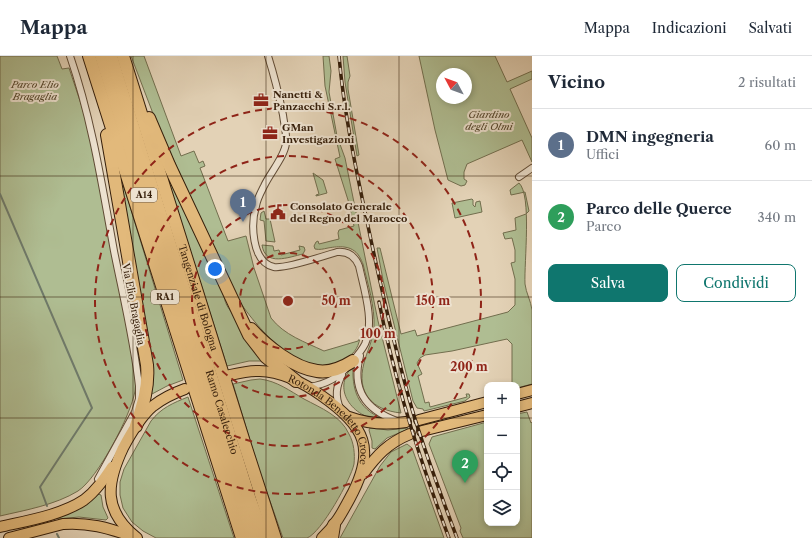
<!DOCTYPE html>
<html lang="it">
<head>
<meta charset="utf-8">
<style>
	body { margin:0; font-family:"Libre Caslon Text",serif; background:#f2f2f3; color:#1f2937 }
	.controls { position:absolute; right:12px; bottom:12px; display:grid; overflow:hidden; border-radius:8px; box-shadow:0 2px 6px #0003 }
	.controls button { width:36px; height:36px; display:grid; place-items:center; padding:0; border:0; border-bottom:1px solid #e0e1e3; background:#fff; color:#1f2937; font:20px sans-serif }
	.compass { position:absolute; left:436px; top:12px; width:36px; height:36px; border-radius:50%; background:#fff; box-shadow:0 2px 6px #0003; rotate:311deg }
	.you { position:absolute; left:215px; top:213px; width:14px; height:14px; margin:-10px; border:3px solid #fff; border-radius:50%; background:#1a73e8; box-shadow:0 0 0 6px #1a73e833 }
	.badge { display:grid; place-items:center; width:26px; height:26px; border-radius:50%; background:#0f766e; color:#fff; font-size:13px; font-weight:700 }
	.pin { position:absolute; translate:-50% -33px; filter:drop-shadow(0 1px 2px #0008) }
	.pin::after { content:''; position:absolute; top:21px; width:14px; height:12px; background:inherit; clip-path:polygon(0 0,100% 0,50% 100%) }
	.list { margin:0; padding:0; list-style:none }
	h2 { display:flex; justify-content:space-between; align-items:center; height:52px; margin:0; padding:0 16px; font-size:17px }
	h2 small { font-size:13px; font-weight:400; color:#747a83 }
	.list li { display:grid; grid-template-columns:26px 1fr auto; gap:12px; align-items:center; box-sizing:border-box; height:72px; padding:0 16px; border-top:1px solid #e0e1e3 }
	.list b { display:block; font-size:15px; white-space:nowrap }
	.list p { margin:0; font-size:13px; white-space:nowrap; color:#747a83 }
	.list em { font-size:13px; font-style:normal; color:#747a83 }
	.actions { display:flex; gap:8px; padding:12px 16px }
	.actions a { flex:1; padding:9px 0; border:1px solid #0f766e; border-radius:8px; text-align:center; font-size:14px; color:#0f766e }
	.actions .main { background:#0f766e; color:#fff }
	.icon { flex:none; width:22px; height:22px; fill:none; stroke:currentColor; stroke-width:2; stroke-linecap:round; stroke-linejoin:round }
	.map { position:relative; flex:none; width:532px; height:482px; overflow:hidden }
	header { display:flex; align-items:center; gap:24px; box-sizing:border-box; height:56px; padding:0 20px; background:#fff; border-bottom:1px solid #e0e1e3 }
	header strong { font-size:19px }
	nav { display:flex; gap:22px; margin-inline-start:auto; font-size:14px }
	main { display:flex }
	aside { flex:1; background:#fff }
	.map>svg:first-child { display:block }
</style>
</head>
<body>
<header>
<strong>Mappa</strong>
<nav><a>Mappa</a><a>Indicazioni</a><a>Salvati</a></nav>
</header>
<main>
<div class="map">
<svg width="532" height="482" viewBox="0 0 532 482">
	<rect width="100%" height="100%" fill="#e3d2b6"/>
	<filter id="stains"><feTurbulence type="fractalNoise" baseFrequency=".005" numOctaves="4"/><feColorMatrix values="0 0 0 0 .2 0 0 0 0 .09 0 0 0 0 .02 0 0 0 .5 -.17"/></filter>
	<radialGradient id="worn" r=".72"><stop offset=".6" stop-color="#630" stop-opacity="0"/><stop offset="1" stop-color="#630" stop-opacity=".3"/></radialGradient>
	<g fill="#afbd92" stroke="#726e4e" fill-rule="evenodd">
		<path d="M0,0H57L62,13L69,12L82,51L89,75L135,314C135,320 136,328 135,335C131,359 98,422 78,435C55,449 26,454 0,460Z"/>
		<path d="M131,0H144L181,100L194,95L199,107L203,105L205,110L200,112L228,185L246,180L254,212L271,262C284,279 305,286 324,295L358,285L360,282C358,293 353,299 342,305C303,328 254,269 236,240L157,68Z"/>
		<path d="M323,0H329L331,15L329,36L337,80L345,102L378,265L401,357C372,354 356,337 364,307C367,295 373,284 374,272C375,250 368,229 363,208C362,206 361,203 359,200C352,189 339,190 328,192C323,193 320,194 315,193L314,190L316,186L318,185L319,188L339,183L338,177L339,174L354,170L348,144L335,103L340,101L325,30Z"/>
		<polygon points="343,0 347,0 350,20 348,26 348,33 359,99 357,100 345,26"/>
		<path d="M419,0H495L507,26L532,15V23L510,33L532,82V106L522,84L467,108L464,116V123L467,125L465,129L461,130L448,124L435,74ZM442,18H466V42H442Z"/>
		<path d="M162,106L224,237C224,247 228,252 234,259L263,305H249L227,310Z"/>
		<polygon points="313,117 323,124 327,137 316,140 316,139 319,138"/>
		<path d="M519,127C532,139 524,206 525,228C526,237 531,245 532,254C532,278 532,303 532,328L517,332V329H512V288L507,283L452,295L425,299L420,302L417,307L422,318L418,320L425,347L429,346L430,351L467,341L466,338H469L470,341L465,345L424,355L423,353L417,352L413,345L383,224L377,192H380L401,278L415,274L417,280L508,256L515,249V223L511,207L515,206V194L512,182L505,183L503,177L516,174L515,162L526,158L529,155L525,136L511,139L510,134Z"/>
		<polygon points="124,131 183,324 167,330 152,338 122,132"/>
		<polygon points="472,143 473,144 473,149 475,151 476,146 480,145 482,156 455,162 452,147"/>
		<polygon points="264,155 266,163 270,163 275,186 266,185 264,165 260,164 261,157"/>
		<path d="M262,189L273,190L274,195L279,194L281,199L300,194L299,190L304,191L305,194L303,198C289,201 265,211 262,189Z"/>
		<path d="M351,312H353C352,337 360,355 386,364C359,366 330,338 351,312Z"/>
		<path d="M260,323C277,325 290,335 304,343C321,352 341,360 349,378C354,387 355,398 354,408C351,423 321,477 307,482C301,482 290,482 283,482L259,414L233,328L251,324Z"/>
		<path d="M188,341L234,482H156L143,475L132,466L123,452L120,439V426L124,413L151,365C161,352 173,347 188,341Z"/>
		<polygon points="527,356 531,367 532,366 532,482 463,482 460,475 461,472 429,388 432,381 487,366 487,467 517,467 517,358"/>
		<polygon points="370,372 388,374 408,372 408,373 387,382 375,393 372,392 372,385 369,374"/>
		<polygon points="407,388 412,392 444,482 340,482 380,410 391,396"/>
		<polygon points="98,438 101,439 103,451 108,462 106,464 79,461 58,463 58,461 83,450"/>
	</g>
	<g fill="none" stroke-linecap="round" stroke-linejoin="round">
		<g stroke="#6f7a6a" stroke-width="2">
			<polyline points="0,138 92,352 40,431 47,450"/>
			<polyline points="57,478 59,482"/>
		</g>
		<g stroke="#604b35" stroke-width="8">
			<g id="street">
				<path d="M70,0C92,64 102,129 114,195C123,240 134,285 139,330V343L135,356L98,423"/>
				<path d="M268,0C274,19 279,39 283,59C284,68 287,78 286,87C285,100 270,117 264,130C261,136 257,143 256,150C251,167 251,206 274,211C285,213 324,200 337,196C348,195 355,200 359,210C364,233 375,266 365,288C361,296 355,302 350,308C338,322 327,328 309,331"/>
				<polyline points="519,121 532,112"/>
				<path d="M360,300C351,334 366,354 397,365"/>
				<path d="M340,352C335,340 336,331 342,319"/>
			</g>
		</g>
		<g stroke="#351e0a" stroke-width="12">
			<g id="primary">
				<path id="s1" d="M230,319C239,317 248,315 257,315C279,314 304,327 322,340C365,370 377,393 350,442C342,457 335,470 322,482"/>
				<polyline points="517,338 532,334"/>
				<polyline points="517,351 532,347"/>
				<path d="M349,361C368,368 386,369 406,366"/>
				<polyline points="419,364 487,346"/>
				<polyline points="422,375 487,359"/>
				<path d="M363,418C377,399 388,387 410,378"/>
				<path d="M0,471C26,465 62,459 84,444C96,435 104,423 112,411"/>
				<path d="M9,482L63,468C88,466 108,472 131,480"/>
				<path d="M137,482C103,455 106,428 123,392C131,377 140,361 153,350C163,342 174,337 185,333"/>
			</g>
		</g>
		<g stroke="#351e0a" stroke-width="14">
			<g id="highway">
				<polyline points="89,0 242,482"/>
				<polyline points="101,0 223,389 253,482"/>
				<path id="s2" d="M111,0L248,438L264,482"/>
				<path id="s3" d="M123,0L244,386L275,482"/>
				<polyline points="149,62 169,109 249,279 266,301 296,325"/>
				<path d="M107,79L147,309C149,331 143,349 136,370"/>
				<path d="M251,273C266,290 294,312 317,315C330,317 342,312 353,305"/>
				<polyline points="332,482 334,469"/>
			</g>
		</g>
		<use href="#street" stroke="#ede2d0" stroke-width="6"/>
		<use href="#primary" stroke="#e2b97b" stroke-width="10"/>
		<use href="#highway" stroke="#e2b97b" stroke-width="12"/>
		<g stroke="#351e0a" stroke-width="3.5">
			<g id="rail">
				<path d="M339,0C344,57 356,114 368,170C381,232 395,293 412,353C425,397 441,439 457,482"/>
				<path d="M379,246C395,326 420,405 449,482"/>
			</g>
		</g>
		<use href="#rail" stroke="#ede2d0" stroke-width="2" stroke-dasharray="6" stroke-linecap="butt"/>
	</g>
	<path fill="none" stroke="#351e0a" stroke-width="1" stroke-opacity="0.55" d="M133,0V482M266,0V482M399,0V482M0,120H532M0,241H532M0,362H487M517,362H532"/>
	<g fill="none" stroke="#8f2418" stroke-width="2" stroke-dasharray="7 5">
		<circle cx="288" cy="245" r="48"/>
		<circle cx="288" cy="245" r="96"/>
		<circle cx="288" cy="245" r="145"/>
		<circle cx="288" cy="245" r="193"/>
	</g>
	<defs>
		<g id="office-bare" transform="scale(1.2)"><path d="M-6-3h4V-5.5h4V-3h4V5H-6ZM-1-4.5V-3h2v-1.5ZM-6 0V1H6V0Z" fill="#8f2418" stroke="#ede2d0" stroke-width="2.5" paint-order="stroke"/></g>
		<g id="civic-bare" transform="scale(1.2)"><path d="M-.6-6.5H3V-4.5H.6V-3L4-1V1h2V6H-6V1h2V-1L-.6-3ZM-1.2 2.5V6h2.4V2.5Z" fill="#8f2418" stroke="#ede2d0" stroke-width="2.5" paint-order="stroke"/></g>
	</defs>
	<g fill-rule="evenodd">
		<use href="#office-bare" x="261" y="44"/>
		<use href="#office-bare" x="270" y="77"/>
		<use href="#civic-bare" x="278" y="156"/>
	</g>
	<g text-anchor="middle" stroke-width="4" stroke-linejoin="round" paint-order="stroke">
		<g fill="#ede2d0" stroke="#6c5945" stroke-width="1">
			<rect x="131" y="132" width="26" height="14" rx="3"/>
			<rect x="151" y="234" width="28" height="14" rx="3"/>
		</g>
		<g font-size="9" font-weight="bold" fill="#351e0a">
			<text x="144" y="142">A14</text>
			<text x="165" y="244">RA1</text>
		</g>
		<g font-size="10" font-style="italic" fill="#54462c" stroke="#ede2d0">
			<text x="35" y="32">Parco Elio<tspan x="35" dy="12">Bragaglia</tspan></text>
			<text x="489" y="62">Giardino<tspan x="489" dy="12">degli Olmi</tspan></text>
		</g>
		<g font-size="10" font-weight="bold" fill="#351e0a" stroke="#ede2d0" text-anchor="start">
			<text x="273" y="42">Nanetti &amp;<tspan x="273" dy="12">Panzacchi S.r.l.</tspan></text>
			<text x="282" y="75">GMan<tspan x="282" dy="12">Investigazioni</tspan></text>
			<text x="290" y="154">Consolato Generale<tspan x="290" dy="12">del Regno del Marocco</tspan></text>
		</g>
		<g font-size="10" fill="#351e0a" stroke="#ede2d0">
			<text dy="4" stroke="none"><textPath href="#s3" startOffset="253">Tangenziale di Bologna</textPath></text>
			<text transform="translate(134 248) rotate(79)" y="4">Via Elio Bragaglia</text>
			<text dy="4" stroke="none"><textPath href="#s2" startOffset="373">Ramo Casalecchio</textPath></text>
			<text dy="4" stroke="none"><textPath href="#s1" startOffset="122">Rotonda Benedetto Croce</textPath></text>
		</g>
	</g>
	<circle cx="288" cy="245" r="6" fill="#8f2418" stroke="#ede2d0" stroke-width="2"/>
	<g font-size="12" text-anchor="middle" font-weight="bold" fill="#8f2418" stroke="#ede2d0" stroke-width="4" stroke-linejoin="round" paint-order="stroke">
		<text x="336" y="249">50 m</text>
		<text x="433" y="249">150 m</text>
		<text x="378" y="282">100 m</text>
		<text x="469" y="315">200 m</text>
	</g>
	<rect width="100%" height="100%" filter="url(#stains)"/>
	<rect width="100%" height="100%" fill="url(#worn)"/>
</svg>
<div class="controls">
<button>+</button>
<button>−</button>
<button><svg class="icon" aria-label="locate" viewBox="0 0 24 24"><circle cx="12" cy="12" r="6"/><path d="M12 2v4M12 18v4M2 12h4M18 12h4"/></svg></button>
<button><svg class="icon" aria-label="layers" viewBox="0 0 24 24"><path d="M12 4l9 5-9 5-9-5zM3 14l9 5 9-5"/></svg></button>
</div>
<svg class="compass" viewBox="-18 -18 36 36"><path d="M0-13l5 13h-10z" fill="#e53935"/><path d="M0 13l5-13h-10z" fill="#747a83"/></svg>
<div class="you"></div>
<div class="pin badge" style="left:243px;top:166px;background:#5c6f8a">1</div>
<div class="pin badge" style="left:465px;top:427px;background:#2e9e5b">2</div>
</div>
<aside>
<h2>Vicino<small>2 risultati</small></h2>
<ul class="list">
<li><span class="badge" style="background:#5c6f8a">1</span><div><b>DMN ingegneria</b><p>Uffici</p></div><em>60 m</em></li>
<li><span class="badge" style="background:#2e9e5b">2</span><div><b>Parco delle Querce</b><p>Parco</p></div><em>340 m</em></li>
</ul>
<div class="actions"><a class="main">Salva</a><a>Condividi</a></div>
</aside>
</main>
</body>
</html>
